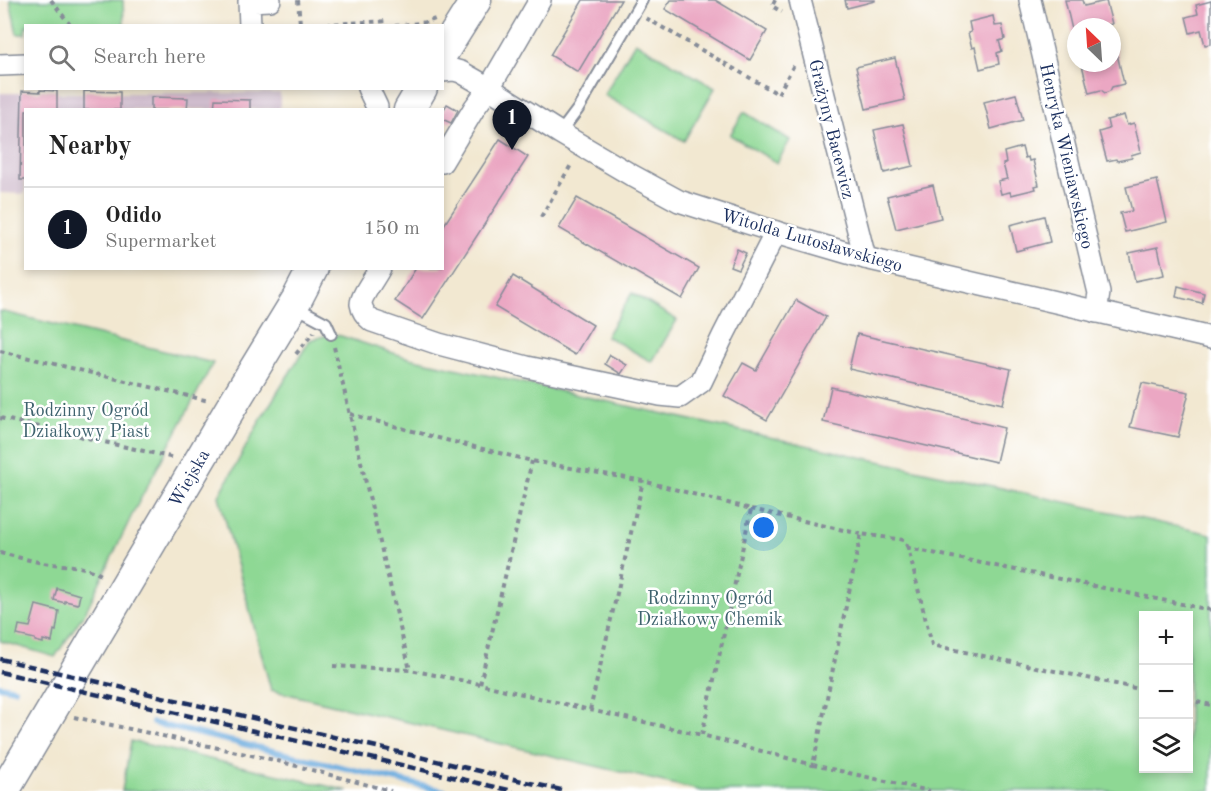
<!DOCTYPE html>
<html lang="en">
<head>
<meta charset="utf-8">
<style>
	body { margin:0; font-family:"Old Standard TT",serif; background:#f6f6f6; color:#222 }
	.controls { position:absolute; right:18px; bottom:18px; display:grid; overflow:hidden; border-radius:0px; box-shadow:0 3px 9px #0003 }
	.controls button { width:54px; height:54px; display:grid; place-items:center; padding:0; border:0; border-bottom:2px solid #e0e0e0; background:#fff; color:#222; font:30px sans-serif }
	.compass { position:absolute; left:1067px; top:18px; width:54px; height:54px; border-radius:50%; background:#fff; box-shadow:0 3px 9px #0003; rotate:335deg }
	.you { position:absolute; left:764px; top:528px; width:21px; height:21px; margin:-15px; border:4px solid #fff; border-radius:50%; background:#1a73e8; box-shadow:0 0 0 9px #1a73e833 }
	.badge { display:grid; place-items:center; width:39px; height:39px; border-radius:50%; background:#111827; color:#fff; font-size:20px; font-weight:700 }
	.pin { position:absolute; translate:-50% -50px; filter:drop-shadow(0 2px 3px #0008) }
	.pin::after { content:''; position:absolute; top:32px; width:21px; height:18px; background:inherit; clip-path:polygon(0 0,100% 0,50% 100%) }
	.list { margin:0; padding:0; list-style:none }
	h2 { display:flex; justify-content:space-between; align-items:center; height:78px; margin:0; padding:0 24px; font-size:26px }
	h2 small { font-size:20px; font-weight:400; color:#767676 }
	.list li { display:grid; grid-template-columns:39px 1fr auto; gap:18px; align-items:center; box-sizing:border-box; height:84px; padding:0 24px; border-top:2px solid #e0e0e0 }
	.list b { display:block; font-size:22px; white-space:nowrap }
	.list p { margin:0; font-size:20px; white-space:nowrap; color:#767676 }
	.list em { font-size:20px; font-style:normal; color:#767676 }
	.icon { flex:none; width:33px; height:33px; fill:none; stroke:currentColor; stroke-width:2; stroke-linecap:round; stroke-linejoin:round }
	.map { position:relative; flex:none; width:1211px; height:791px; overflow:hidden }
	.search { position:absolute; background:#fff; box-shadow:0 3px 9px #0003; left:24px; top:24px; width:420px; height:66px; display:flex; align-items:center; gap:15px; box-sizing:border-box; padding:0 21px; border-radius:0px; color:#767676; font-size:22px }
	.panel { position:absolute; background:#fff; box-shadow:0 3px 9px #0003; left:24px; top:108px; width:420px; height:162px; border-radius:0px }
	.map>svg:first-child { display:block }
</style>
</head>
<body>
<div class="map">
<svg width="1211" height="791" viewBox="0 0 1211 791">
	<rect width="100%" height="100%" fill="#fff"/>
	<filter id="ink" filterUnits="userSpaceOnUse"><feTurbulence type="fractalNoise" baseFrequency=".0167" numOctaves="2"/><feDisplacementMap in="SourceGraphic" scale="12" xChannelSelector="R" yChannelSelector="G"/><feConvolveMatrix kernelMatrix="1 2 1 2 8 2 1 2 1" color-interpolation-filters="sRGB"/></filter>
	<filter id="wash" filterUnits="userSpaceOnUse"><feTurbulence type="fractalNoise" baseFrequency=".008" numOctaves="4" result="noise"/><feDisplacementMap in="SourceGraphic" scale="24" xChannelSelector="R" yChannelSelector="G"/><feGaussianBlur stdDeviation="1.35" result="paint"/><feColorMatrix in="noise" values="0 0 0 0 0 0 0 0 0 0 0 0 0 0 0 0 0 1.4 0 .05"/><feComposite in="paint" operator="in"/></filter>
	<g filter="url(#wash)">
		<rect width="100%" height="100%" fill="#f2e8d1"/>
		<polygon fill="#d0bdce" points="0,93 280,93 280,109 26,110 25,194 0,193"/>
		<g fill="#8ed894" stroke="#548479" stroke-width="1.5" fill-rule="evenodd">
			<polygon points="10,0 123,0 124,25 26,26 25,34 17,34"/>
			<polygon points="635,42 715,88 684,141 604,95"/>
			<polygon points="744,112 790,140 777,163 730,135"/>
			<polygon points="632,293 677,320 652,362 606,336"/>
			<polygon points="0,311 213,363 132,515 86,611 55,657 0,641"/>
			<path d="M331,334L341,336L409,358L1211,534V791H702L271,690L219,496L261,419L310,340ZM1144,616H1188V768H1144Z"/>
			<polygon points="131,741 349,791 122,791"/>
		</g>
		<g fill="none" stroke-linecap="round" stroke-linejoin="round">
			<g stroke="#6babde" stroke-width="6">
				<polyline points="0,686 14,689"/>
				<polyline points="153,723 444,791"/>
			</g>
		</g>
		<g id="blocks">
			<g fill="#eba7c3">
				<polygon points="583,0 621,0 578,72 550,55"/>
				<polygon points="671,0 715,0 767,31 750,60 665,9"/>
				<polygon points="845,0 875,0 875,1 847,8"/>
				<polygon points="1065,0 1082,0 1084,6 1106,1 1112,24 1100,27 1076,27 1076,33 1073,34"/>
				<polygon points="1211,1 1211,44 1205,45 1201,30 1190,33 1186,17 1198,14 1196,5"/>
				<polygon points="993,16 995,26 1002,25 1005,39 999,41 1002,51 997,53 999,64 980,69 975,47 972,48 968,33 971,32 969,22"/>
				<polygon points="1112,45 1115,45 1124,84 1112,87 1110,91 1105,93 1101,90 1089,93 1082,65 1091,63 1112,63"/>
				<polygon points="895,58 905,100 866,109 856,67"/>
				<polygon points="40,90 57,91 57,110 26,110 26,180 20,180 22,91 40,92"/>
				<polygon points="84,91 120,92 120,110 84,110"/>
				<polygon points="1016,94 1023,120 991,129 984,102"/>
				<polygon points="151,97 188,98 187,110 151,110"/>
				<polygon points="215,99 250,100 250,110 214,110"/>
				<polygon points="447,104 458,110 451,123 442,119 442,112"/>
				<polygon points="1124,115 1127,125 1134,123 1141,152 1131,155 1132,158 1117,161 1116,159 1107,161 1099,132 1109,129 1107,120"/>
				<polygon points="903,124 913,166 884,173 874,130"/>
				<polygon points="500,139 528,157 423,319 395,301 416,268 442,268 442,228"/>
				<polygon points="1022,147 1025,158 1028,157 1029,161 1033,160 1039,185 1035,186 1036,189 1011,195 1010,192 1001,194 998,181 1007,179 1003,164 1006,163 1004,152"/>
				<polygon points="1157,180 1167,222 1125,232 1120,213 1132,211 1126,187"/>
				<polygon points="933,185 941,218 896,229 887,196"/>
				<polygon points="577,198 699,268 682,299 559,228"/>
				<polygon points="1044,216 1050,242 1016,251 1010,225"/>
				<polygon points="1158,247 1164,275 1135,281 1129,253"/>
				<polygon points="737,249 746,253 738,269 730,266"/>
				<polygon points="513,276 593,325 575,355 495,307"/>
				<polygon points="1178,286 1204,293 1202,303 1176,297"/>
				<polygon points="796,300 826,317 767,420 724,396 743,363 756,370"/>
				<polygon points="857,334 1011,369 1003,404 849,369"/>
				<polygon points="610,355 627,365 621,374 605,364"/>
				<polygon points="1142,383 1189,392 1178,437 1130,427"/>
				<polygon points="831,387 1004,428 996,462 823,422"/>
				<polygon points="57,588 80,595 78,604 65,601 65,603 54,600"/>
				<polygon points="36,605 59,611 56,631 54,630 52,642 43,640 43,643 35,641 35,639 17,635 19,625 30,627"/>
			</g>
		</g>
	</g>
	<g filter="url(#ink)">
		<use href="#blocks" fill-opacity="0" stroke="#868c98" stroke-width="1.5"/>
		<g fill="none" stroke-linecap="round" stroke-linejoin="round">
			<g stroke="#868c98" stroke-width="14">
				<g id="lane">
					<polyline points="560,133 578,109 642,0"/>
					<polyline points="294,306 326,323 331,334"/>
				</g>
			</g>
			<g stroke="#868c98" stroke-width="24">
				<g id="street">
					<polyline points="800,0 865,258"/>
					<polyline points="1030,0 1099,293 1096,312"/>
					<polyline points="250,26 249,1 270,0"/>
					<polyline points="0,65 26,64"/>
					<polyline points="442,71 454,70 461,72 489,88 560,133 633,176 679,201 776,232 865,258 1211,338"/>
					<polyline points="368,88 377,107 377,110"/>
					<polyline points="442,162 475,107 489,88 540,0"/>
					<path d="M380,268C376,276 361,296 361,304C362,311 367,317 372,321L439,344L527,367L660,395L680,397L701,382L723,336L776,232"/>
				</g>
			</g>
			<g stroke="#868c98" stroke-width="33">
				<g id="secondary">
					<polyline points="442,54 476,0"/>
					<polyline points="409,110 422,88"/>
					<polyline points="4,791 230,409 297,299 313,268"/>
				</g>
			</g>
			<g stroke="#868c98" stroke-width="4" stroke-dasharray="4.5 4.5" stroke-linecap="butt">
				<polyline points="51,0 71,26"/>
				<polyline points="298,0 300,24"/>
				<polyline points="775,0 772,6 782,12"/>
				<polyline points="646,18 778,94 795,63"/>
				<polyline points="290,26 388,21"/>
				<polyline points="395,26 427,22 435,19"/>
				<polyline points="541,217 571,165"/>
				<polyline points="334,347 410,670"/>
				<polyline points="0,351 209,401"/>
				<polyline points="296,354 314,332"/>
				<polyline points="350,414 442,439 532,461 643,481 751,509 702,735 813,765"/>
				<polyline points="0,418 174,458"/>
				<polyline points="751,509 861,534"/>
				<polyline points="908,548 904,540 861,534 813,765 930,791"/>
				<path d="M0,553C14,556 28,560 43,563C63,566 86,564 104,577"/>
				<polyline points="333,666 410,670 480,684 590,710 702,735"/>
				<polyline points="480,684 532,461"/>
				<polyline points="1144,690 932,645 908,548 1211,610"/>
				<polyline points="1188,700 1211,705"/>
				<polyline points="590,710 643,481"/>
				<polyline points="74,717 274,760 391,791"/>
			</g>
			<use href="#lane" stroke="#fff" stroke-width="10"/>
			<use href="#street" stroke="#fff" stroke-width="21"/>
			<use href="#secondary" stroke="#fff" stroke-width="30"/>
			<g stroke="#1b2f5e" stroke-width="4.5" stroke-dasharray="9 4.5" stroke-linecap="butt">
				<polyline points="0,659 565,791"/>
				<polyline points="0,672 513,791"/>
			</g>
		</g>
	</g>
	<g text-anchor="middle" stroke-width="5" stroke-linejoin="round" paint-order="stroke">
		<g font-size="18" fill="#1b2f5e" stroke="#fff">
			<text transform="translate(832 129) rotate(76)" y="6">Grażyny Bacewicz</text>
			<text transform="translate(1067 156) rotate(77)" y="6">Henryka Wieniawskiego</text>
			<text transform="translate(812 240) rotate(16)" y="6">Witolda Lutosławskiego</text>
			<text transform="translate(189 478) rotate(-60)" y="6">Wiejska</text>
		</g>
		<g font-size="18" fill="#3e626e" stroke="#fff">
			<text x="86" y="416">Rodzinny Ogród<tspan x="86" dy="21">Działkowy Piast</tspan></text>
			<text x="710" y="604">Rodzinny Ogród<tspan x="710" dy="21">Działkowy Chemik</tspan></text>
		</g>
	</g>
</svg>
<div class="controls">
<button>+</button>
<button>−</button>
<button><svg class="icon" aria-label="layers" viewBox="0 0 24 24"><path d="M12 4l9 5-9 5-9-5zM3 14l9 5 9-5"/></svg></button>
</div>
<svg class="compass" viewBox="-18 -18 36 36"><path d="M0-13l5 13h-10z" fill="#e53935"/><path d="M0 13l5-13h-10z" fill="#767676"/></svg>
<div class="you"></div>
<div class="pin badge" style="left:512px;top:150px">1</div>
<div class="search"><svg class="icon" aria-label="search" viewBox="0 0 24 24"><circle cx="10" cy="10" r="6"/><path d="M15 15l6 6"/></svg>Search here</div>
<section class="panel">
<h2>Nearby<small></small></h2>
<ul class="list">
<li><span class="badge">1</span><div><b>Odido</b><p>Supermarket</p></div><em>150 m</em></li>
</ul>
</section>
</div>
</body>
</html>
